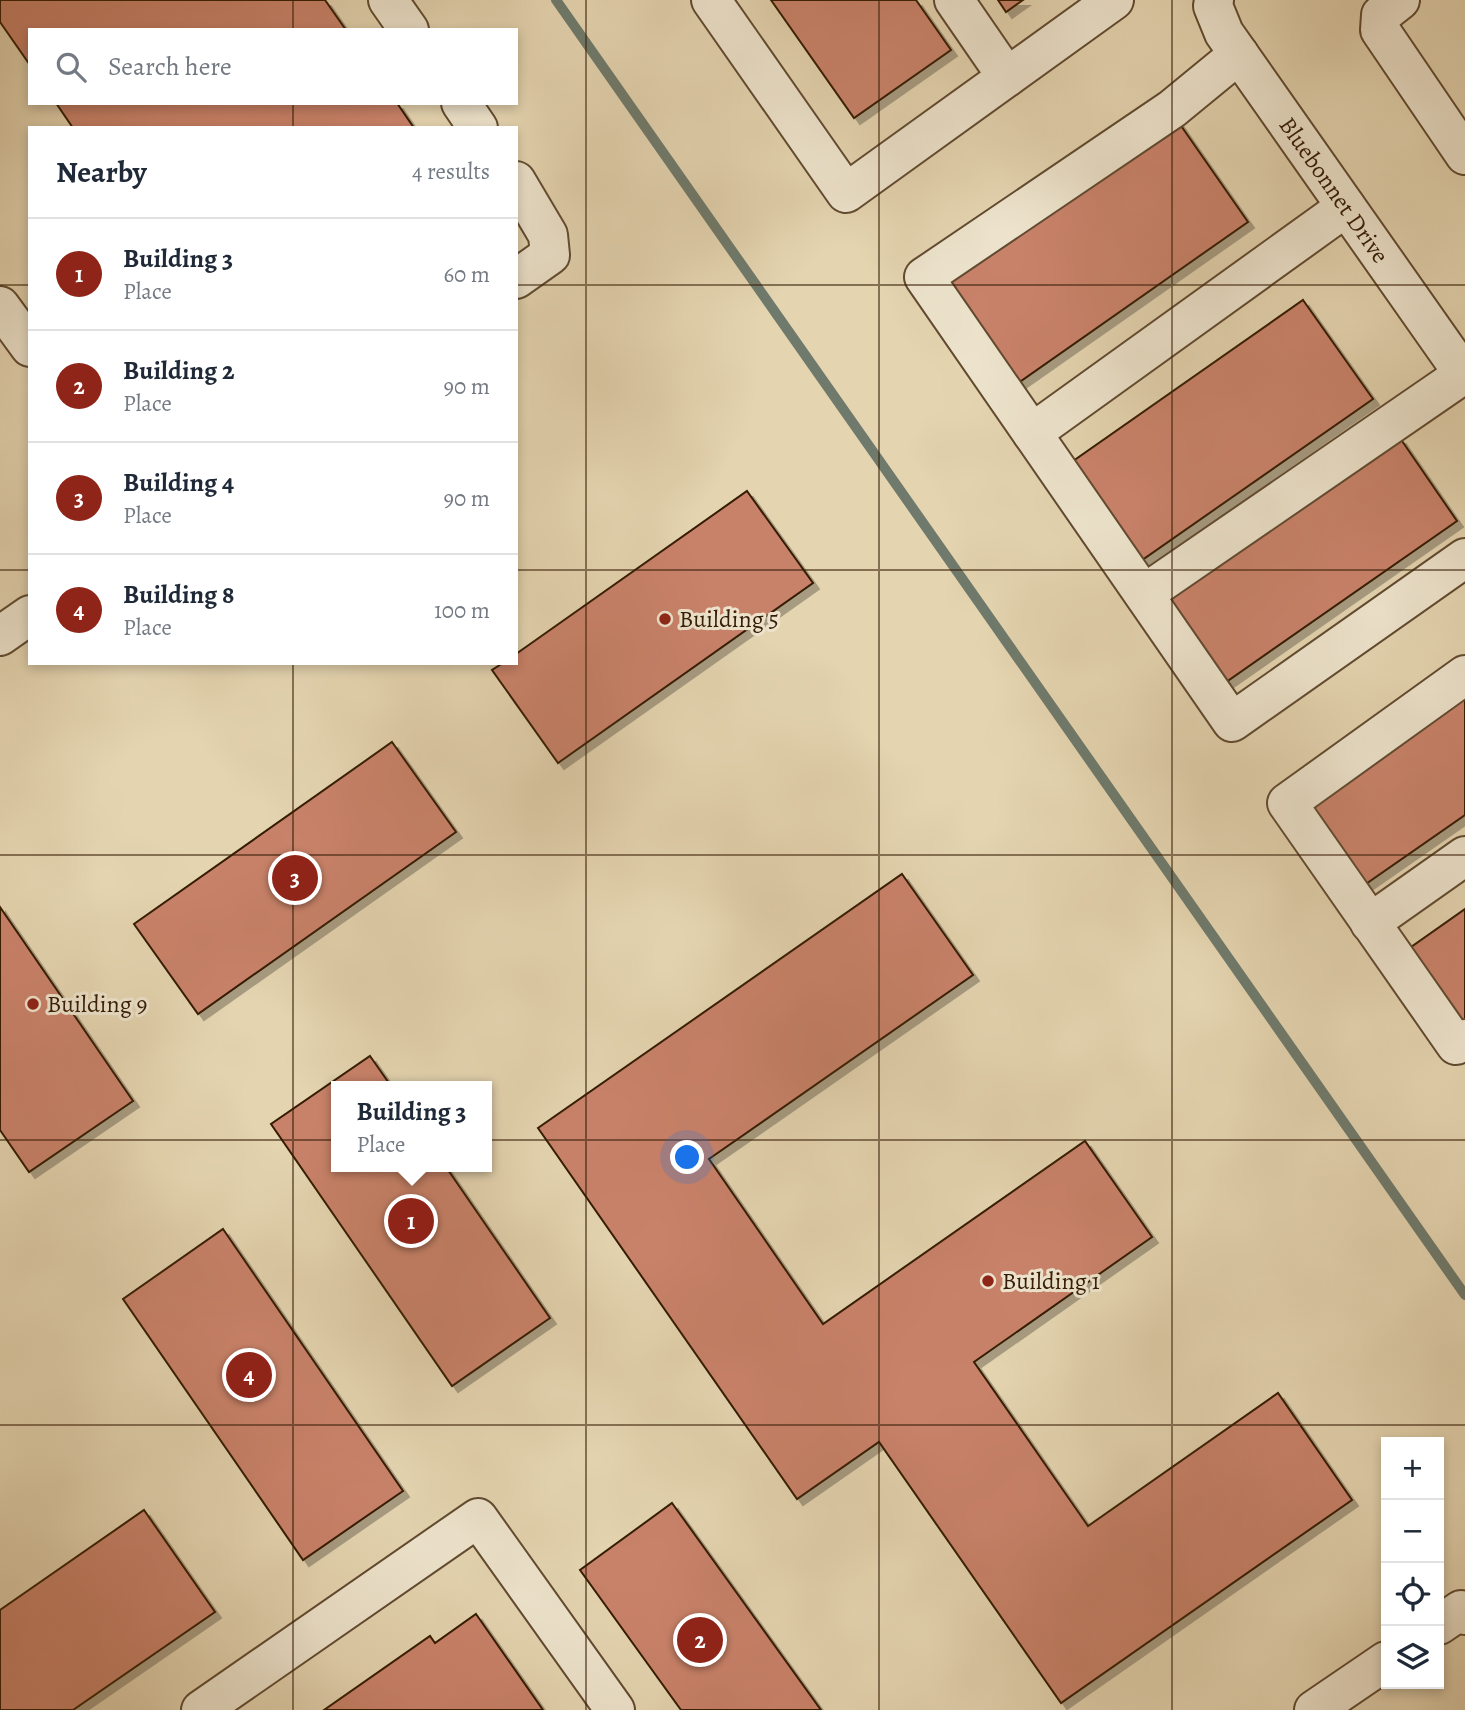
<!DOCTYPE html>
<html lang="en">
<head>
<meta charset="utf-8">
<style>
	body { margin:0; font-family:Alegreya,serif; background:#f2f2f3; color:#1f2937 }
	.controls { position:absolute; right:21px; bottom:21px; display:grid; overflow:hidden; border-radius:0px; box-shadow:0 4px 10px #0003 }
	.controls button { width:63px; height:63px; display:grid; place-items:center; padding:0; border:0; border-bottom:2px solid #e0e1e3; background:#fff; color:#1f2937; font:35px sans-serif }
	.you { position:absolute; left:688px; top:1158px; width:24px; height:24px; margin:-18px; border:5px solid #fff; border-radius:50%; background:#1a73e8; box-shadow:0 0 0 10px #1a73e833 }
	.badge { display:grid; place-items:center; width:46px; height:46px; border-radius:50%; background:#8f2418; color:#fff; font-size:23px; font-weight:700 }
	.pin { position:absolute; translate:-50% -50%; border:4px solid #fff; box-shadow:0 2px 7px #0006 }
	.popup { position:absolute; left:331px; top:1081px; width:161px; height:91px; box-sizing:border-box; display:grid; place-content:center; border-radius:0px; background:#fff; filter:drop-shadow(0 2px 5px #0005); font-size:23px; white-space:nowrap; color:#747a83 }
	.popup b { font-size:26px; color:#1f2937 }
	.popup::after { content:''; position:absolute; left:50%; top:100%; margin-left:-14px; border:14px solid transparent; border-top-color:#fff }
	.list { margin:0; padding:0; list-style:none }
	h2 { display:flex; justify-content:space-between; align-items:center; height:91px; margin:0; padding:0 28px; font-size:30px }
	h2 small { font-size:23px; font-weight:400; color:#747a83 }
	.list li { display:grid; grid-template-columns:46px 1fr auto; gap:21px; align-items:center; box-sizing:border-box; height:112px; padding:0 28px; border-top:2px solid #e0e1e3 }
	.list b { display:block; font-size:26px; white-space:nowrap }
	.list p { margin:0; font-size:23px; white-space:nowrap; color:#747a83 }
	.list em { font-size:23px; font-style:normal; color:#747a83 }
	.icon { flex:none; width:38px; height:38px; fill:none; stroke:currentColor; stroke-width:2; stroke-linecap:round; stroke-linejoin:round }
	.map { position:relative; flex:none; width:1465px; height:1710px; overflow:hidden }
	.search { position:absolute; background:#fff; box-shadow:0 4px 10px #0003; left:28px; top:28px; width:490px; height:77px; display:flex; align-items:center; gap:18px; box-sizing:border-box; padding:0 24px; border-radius:0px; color:#747a83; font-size:26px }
	.panel { position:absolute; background:#fff; box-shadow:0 4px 10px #0003; left:28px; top:126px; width:490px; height:539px; border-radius:0px }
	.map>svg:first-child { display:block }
</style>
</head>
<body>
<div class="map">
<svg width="1465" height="1710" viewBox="0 0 1465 1710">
	<defs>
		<filter id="shadow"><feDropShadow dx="6" dy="6" stdDeviation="0" flood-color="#0004"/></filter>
	</defs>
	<rect width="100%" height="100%" fill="#e4d4b0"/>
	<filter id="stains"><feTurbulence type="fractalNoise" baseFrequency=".00286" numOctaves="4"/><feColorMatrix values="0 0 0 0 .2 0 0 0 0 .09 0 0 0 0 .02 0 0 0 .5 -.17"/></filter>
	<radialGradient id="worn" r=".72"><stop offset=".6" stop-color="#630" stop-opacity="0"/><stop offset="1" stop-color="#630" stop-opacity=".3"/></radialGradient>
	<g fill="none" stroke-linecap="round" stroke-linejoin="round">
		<polyline stroke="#6f7a6c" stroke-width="10" points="556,0 1465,1295"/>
	</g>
	<g fill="#c9826a" stroke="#351c06" stroke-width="2" filter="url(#shadow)">
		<polygon points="0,0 325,0 346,30 30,30 30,65 0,22"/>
		<polygon points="771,0 916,0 951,50 854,118"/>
		<polygon points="998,0 1023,0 1006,12"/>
		<polygon points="56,103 397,103 414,128 73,128"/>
		<polygon points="1177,120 1248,222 1011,388 940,286"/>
		<polygon points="1303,300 1373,399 1135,565 1066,466"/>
		<polygon points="1400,438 1457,521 1219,687 1162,604"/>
		<polygon points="747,491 813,583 558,763 492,670 503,663 516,663 516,654"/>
		<polygon points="1465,692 1465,815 1360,888 1302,806"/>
		<polygon points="392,742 456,832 198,1014 134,924"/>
		<polygon points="902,874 973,975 709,1159 823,1324 1085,1141 1152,1237 974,1362 1088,1526 1278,1393 1352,1500 1061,1703 879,1442 797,1499 538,1128"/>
		<polygon points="0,907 133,1101 29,1172 0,1130"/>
		<polygon points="1465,909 1465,1025 1404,952"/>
		<polygon points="370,1056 391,1086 336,1086 336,1167 446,1167 550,1318 452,1386 271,1124"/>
		<polygon points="223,1229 403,1491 303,1560 123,1299"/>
		<polygon points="672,1503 821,1710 681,1710 580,1570"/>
		<polygon points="144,1510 215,1612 73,1710 0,1710 0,1610"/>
		<polygon points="476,1614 543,1710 324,1710 430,1636 435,1643"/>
	</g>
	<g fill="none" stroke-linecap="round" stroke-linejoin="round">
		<g stroke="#614a30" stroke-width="42">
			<g id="minor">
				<polyline points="388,0 409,30"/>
				<polyline points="711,0 846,193 1114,0"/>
				<polyline points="954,0 1007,77"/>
				<polyline points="1214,0 1213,6 1224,33 1465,376"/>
				<polyline points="1400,0 1381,15 1380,30 1465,155"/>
				<polyline points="1239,54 1172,109 924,277 1232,722 1465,558"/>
				<polyline points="461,103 478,128"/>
				<polyline points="516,181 548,235 550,255 516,279"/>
				<polyline points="0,306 30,347"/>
				<polyline points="1032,433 1346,207"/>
				<polyline points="1144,594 1464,374"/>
				<polyline points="0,636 30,615"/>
				<polyline points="1465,675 1287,803 1456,1045 1465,1039"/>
				<polyline points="1370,923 1465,856"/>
				<polyline points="1439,1625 1461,1610 1465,1615"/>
				<polyline points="201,1710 478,1518 615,1710"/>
				<polyline points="1314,1710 1386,1661"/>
			</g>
		</g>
		<use href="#minor" stroke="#ede3cc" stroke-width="38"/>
	</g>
	<path fill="none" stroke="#351c06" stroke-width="2" stroke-opacity="0.55" d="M293,0V30M586,0V1710M879,0V1710M1172,0V1710M293,103V128M0,285H30M516,285H1465M0,570H30M516,570H1465M293,663V1710M0,855H1465M0,1140H1465M0,1425H1465"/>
	<g fill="#8f2418" stroke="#ede3cc" stroke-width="2.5">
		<circle cx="665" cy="619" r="7"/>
		<circle cx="33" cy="1004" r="7"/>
		<circle cx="988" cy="1281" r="7"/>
	</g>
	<g text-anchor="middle" stroke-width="6" stroke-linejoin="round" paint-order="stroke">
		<g font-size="24" fill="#351c06" stroke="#ede3cc">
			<text transform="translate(1334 190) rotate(55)" y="8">Bluebonnet Drive</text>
		</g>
		<g font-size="24" fill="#351c06" stroke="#ede3cc" text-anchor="start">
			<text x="679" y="627">Building 5</text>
			<text x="47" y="1012">Building 9</text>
			<text x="1002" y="1289">Building 1</text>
		</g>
	</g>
	<rect width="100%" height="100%" filter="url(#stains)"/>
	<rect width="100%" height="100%" fill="url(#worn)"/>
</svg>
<div class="controls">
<button>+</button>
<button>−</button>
<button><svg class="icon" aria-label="locate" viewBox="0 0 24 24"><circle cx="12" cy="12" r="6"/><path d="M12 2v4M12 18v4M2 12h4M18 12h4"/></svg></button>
<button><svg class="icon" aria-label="layers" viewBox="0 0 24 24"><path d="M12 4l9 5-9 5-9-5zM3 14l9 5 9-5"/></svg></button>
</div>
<div class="you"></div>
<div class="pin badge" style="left:411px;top:1221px">1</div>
<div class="popup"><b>Building 3</b>Place</div>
<div class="pin badge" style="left:700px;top:1640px">2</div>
<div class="pin badge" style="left:295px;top:878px">3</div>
<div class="pin badge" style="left:249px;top:1375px">4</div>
<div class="search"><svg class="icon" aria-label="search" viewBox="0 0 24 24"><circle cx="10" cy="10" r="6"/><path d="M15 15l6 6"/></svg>Search here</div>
<section class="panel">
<h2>Nearby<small>4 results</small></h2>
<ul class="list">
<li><span class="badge">1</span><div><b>Building 3</b><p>Place</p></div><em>60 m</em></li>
<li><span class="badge">2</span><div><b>Building 2</b><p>Place</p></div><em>90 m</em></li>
<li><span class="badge">3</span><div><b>Building 4</b><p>Place</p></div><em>90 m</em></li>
<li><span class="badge">4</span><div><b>Building 8</b><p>Place</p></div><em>100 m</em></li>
</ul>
</section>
</div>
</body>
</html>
